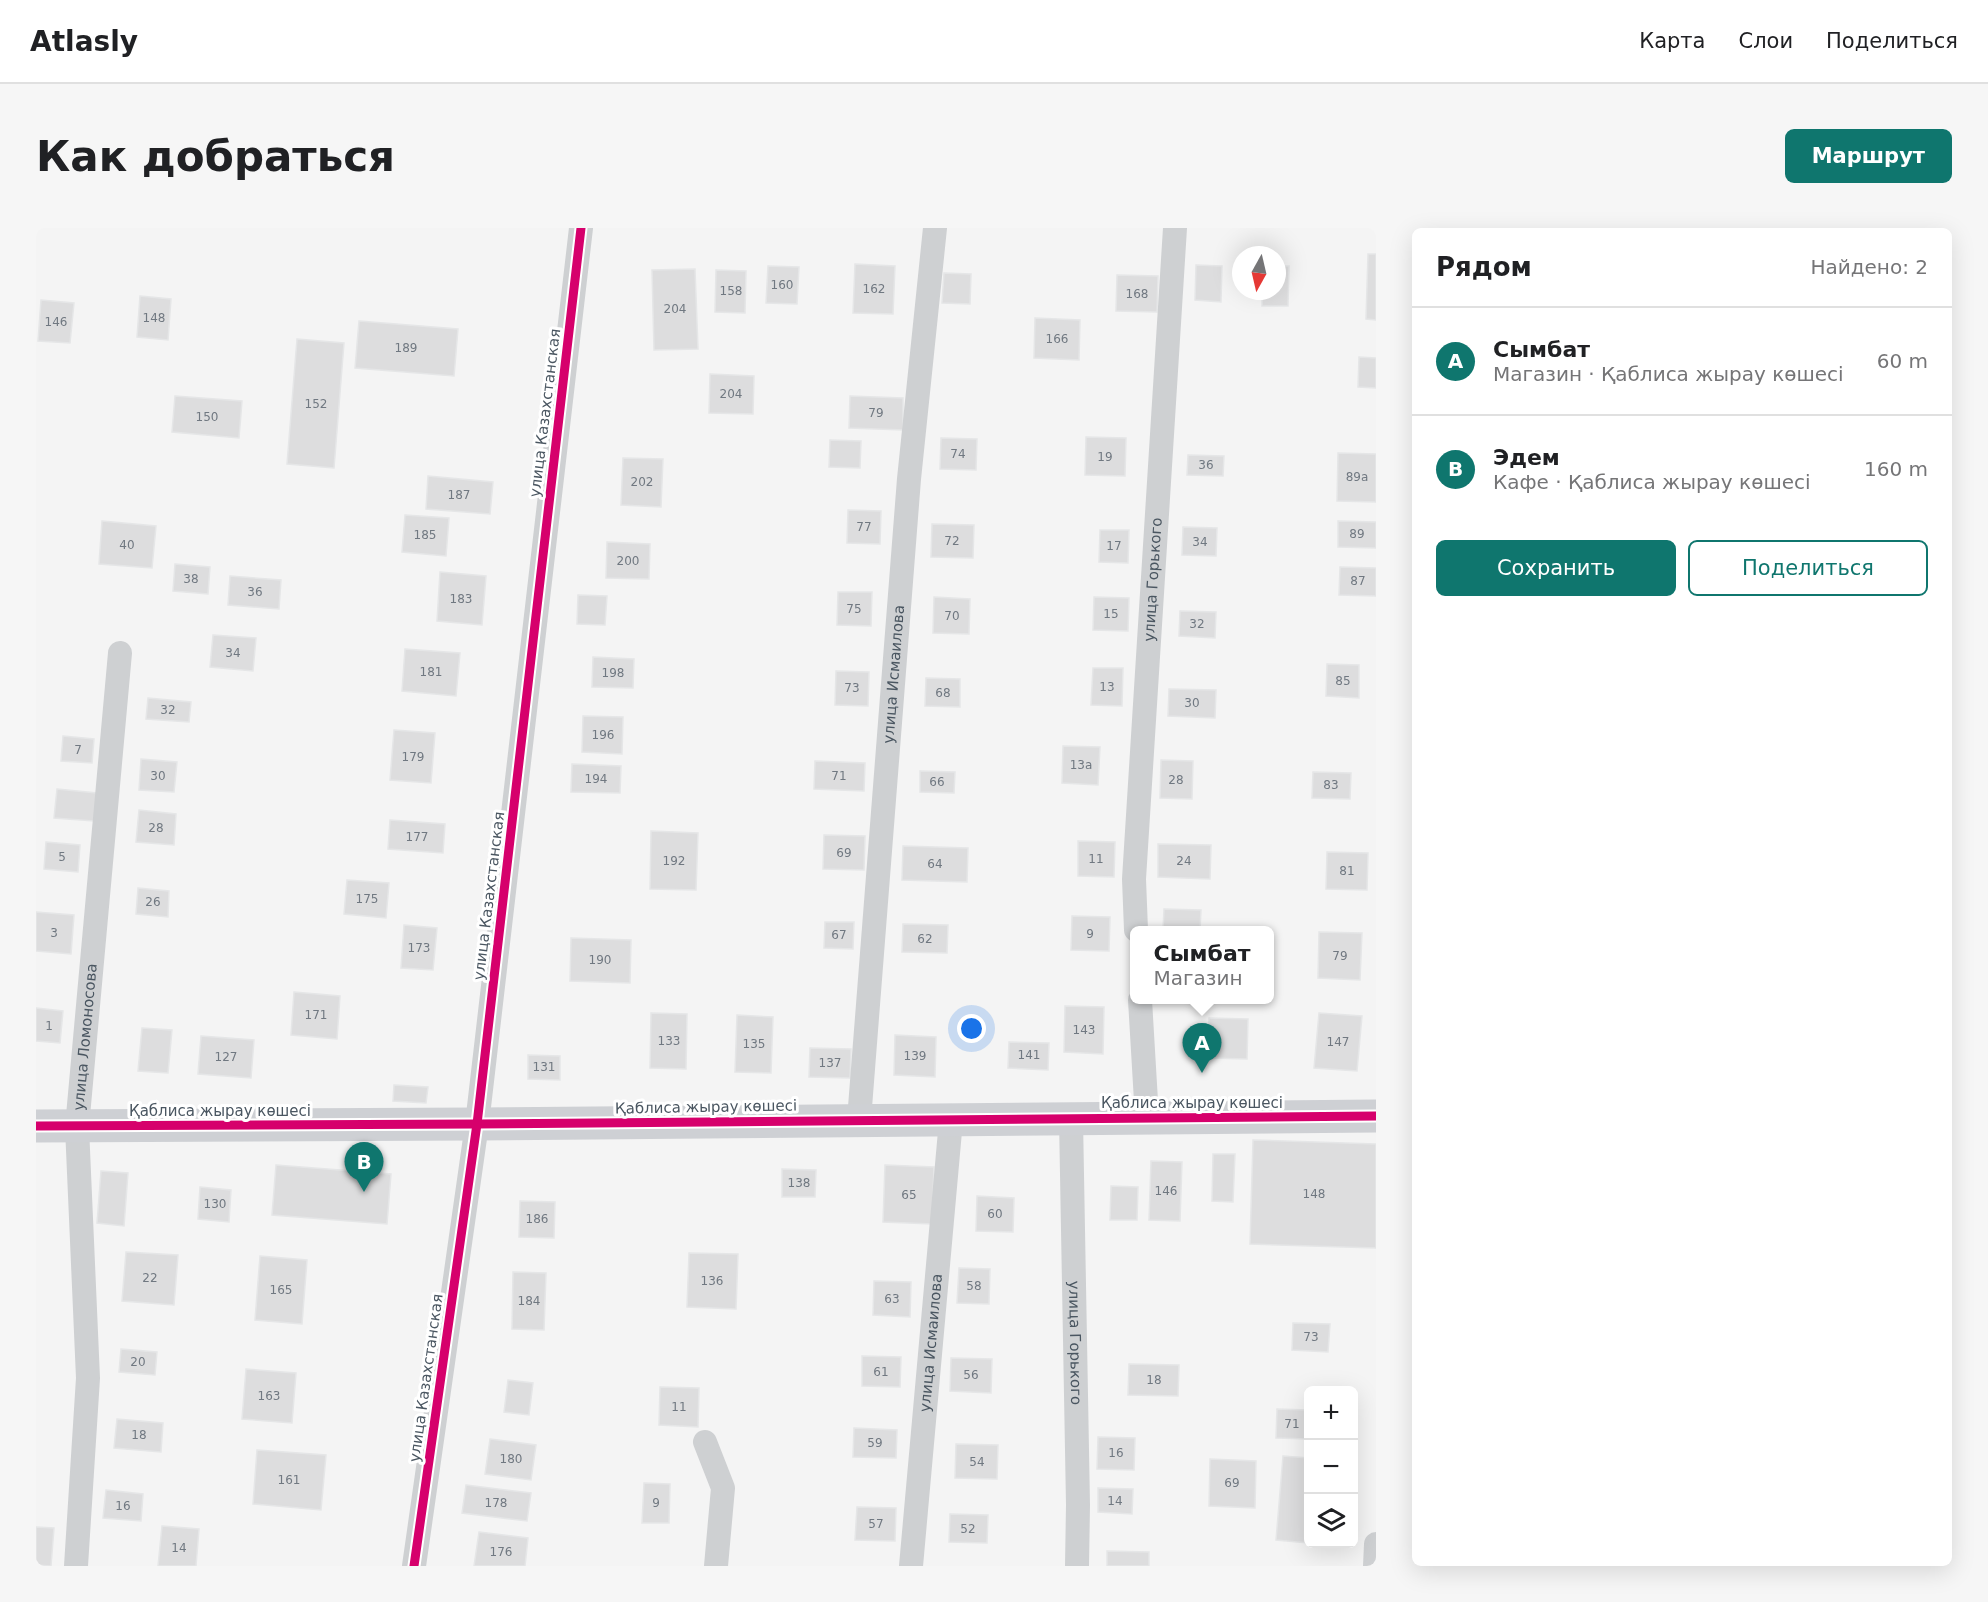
<!DOCTYPE html>
<html lang="ru">
<head>
<meta charset="utf-8">
<style>
	body { margin:0; font-family:"DejaVu Sans",sans-serif; background:#f6f6f6; color:#202124 }
	.controls { position:absolute; right:18px; bottom:18px; display:grid; overflow:hidden; border-radius:9px; box-shadow:0 6px 24px #0002 }
	.controls button { width:54px; height:54px; display:grid; place-items:center; padding:0; border:0; border-bottom:2px solid #e0e0e0; background:#fff; color:#202124; font:30px sans-serif }
	.compass { position:absolute; left:1196px; top:18px; width:54px; height:54px; border-radius:50%; background:#fff; box-shadow:0 6px 24px #0002; rotate:188deg }
	.you { position:absolute; left:936px; top:801px; width:21px; height:21px; margin:-15px; border:4px solid #fff; border-radius:50%; background:#1a73e8; box-shadow:0 0 0 9px #1a73e833 }
	.badge { display:grid; place-items:center; width:39px; height:39px; border-radius:50%; background:#0f766e; color:#fff; font-size:20px; font-weight:700 }
	.pin { position:absolute; translate:-50% -50px; filter:drop-shadow(0 2px 3px #0008) }
	.pin::after { content:''; position:absolute; top:32px; width:21px; height:18px; background:inherit; clip-path:polygon(0 0,100% 0,50% 100%) }
	.popup { position:absolute; left:1094px; top:698px; width:144px; height:78px; box-sizing:border-box; display:grid; place-content:center; border-radius:9px; background:#fff; filter:drop-shadow(0 2px 4px #0005); font-size:20px; white-space:nowrap; color:#757577 }
	.popup b { font-size:22px; color:#202124 }
	.popup::after { content:''; position:absolute; left:50%; top:100%; margin-left:-12px; border:12px solid transparent; border-top-color:#fff }
	.list { margin:0; padding:0; list-style:none }
	h2 { display:flex; justify-content:space-between; align-items:center; height:78px; margin:0; padding:0 24px; font-size:26px }
	h2 small { font-size:20px; font-weight:400; color:#757577 }
	.list li { display:grid; grid-template-columns:39px 1fr auto; gap:18px; align-items:center; box-sizing:border-box; height:108px; padding:0 24px; border-top:2px solid #e0e0e0 }
	.list b { display:block; font-size:22px; white-space:nowrap }
	.list p { margin:0; font-size:20px; white-space:nowrap; color:#757577 }
	.list em { font-size:20px; font-style:normal; color:#757577 }
	.actions { display:flex; gap:12px; padding:18px 24px }
	.actions a { flex:1; padding:14px 0; border:2px solid #0f766e; border-radius:9px; text-align:center; font-size:21px; color:#0f766e }
	.actions .main { background:#0f766e; color:#fff }
	.icon { flex:none; width:33px; height:33px; fill:none; stroke:currentColor; stroke-width:2; stroke-linecap:round; stroke-linejoin:round }
	.map { position:relative; flex:none; width:1340px; height:1338px; overflow:hidden; border-radius:9px }
	header { display:flex; align-items:center; gap:36px; box-sizing:border-box; height:84px; padding:0 30px; background:#fff; border-bottom:2px solid #e0e0e0 }
	header strong { font-size:28px }
	nav { display:flex; gap:33px; margin-inline-start:auto; font-size:21px }
	.intro { display:flex; align-items:center; justify-content:space-between; box-sizing:border-box; height:144px; padding:0 36px }
	h1 { margin:0; font-size:42px }
	.button { padding:15px 27px; border-radius:9px; background:#0f766e; color:#fff; font-size:21px; font-weight:700 }
	main { display:flex; gap:36px; padding:0 36px }
	aside { flex:1; background:#fff; border-radius:9px; box-shadow:0 6px 24px #0002 }
	.map>svg:first-child { display:block }
</style>
</head>
<body>
<header>
<strong>Atlasly</strong>
<nav><a>Карта</a><a>Слои</a><a>Поделиться</a></nav>
</header>
<div class="intro"><h1>Как добраться</h1><a class="button">Маршрут</a></div>
<main>
<div class="map">
<svg width="1340" height="1338" viewBox="0 0 1340 1338">
	<rect width="100%" height="100%" fill="#f4f4f4"/>
	<g fill="#ddddde" stroke="#e5e6e7" stroke-width="1.5">
		<polygon points="1332,26 1340,26 1340,92 1330,91"/>
		<polygon points="819,36 859,38 857,86 817,85"/>
		<polygon points="1160,37 1186,38 1185,74 1159,72"/>
		<polygon points="732,38 763,39 761,76 730,75"/>
		<polygon points="1241,38 1253,38 1252,78 1226,78 1226,63 1241,63"/>
		<polygon points="659,41 662,121 618,122 616,42"/>
		<polygon points="680,42 710,43 709,85 679,84"/>
		<polygon points="908,45 935,46 934,76 906,75"/>
		<polygon points="1081,47 1122,48 1121,84 1080,83"/>
		<polygon points="104,68 135,71 132,112 101,109"/>
		<polygon points="5,72 38,75 34,115 2,113"/>
		<polygon points="999,90 1044,92 1043,132 998,130"/>
		<polygon points="323,93 422,101 418,148 319,140"/>
		<polygon points="261,111 308,115 298,240 251,236"/>
		<polygon points="1323,129 1340,130 1340,160 1322,159"/>
		<polygon points="674,146 718,148 717,186 673,185"/>
		<polygon points="139,168 206,173 203,210 136,204"/>
		<polygon points="814,168 867,170 867,202 813,200"/>
		<polygon points="1050,209 1090,210 1089,248 1049,247"/>
		<polygon points="905,210 941,211 940,242 904,241"/>
		<polygon points="794,212 825,213 824,240 793,239"/>
		<polygon points="1302,225 1340,226 1340,274 1301,273"/>
		<polygon points="1152,227 1188,228 1187,248 1151,247"/>
		<polygon points="587,230 627,231 625,279 585,277"/>
		<polygon points="392,248 457,254 454,286 390,281"/>
		<polygon points="812,282 845,283 844,316 811,315"/>
		<polygon points="369,287 413,290 410,328 366,324"/>
		<polygon points="66,293 120,298 116,340 63,336"/>
		<polygon points="1302,293 1340,294 1340,320 1302,319"/>
		<polygon points="896,296 938,297 937,330 895,329"/>
		<polygon points="1147,299 1181,300 1180,328 1146,327"/>
		<polygon points="1064,302 1093,302 1092,335 1063,334"/>
		<polygon points="571,314 614,316 613,351 570,350"/>
		<polygon points="139,336 174,339 172,366 137,363"/>
		<polygon points="1304,339 1340,340 1340,368 1303,367"/>
		<polygon points="404,344 450,348 446,397 401,393"/>
		<polygon points="194,348 245,352 243,381 192,377"/>
		<polygon points="802,364 836,364 835,398 801,397"/>
		<polygon points="542,367 571,368 569,397 541,396"/>
		<polygon points="898,369 934,371 933,406 897,405"/>
		<polygon points="1058,369 1093,370 1092,403 1057,402"/>
		<polygon points="1144,383 1180,384 1179,410 1143,408"/>
		<polygon points="177,407 220,410 217,443 174,439"/>
		<polygon points="369,421 424,425 420,468 366,463"/>
		<polygon points="557,429 598,431 597,460 556,459"/>
		<polygon points="1291,436 1323,437 1323,470 1290,468"/>
		<polygon points="1057,440 1087,440 1086,478 1055,477"/>
		<polygon points="800,443 833,444 832,478 799,477"/>
		<polygon points="890,450 924,451 924,479 889,478"/>
		<polygon points="1133,461 1180,462 1179,490 1132,488"/>
		<polygon points="112,470 155,474 153,494 110,491"/>
		<polygon points="547,488 587,489 586,526 546,524"/>
		<polygon points="358,502 399,505 395,555 354,552"/>
		<polygon points="27,508 58,511 56,535 25,533"/>
		<polygon points="1027,518 1064,519 1062,557 1026,555"/>
		<polygon points="105,531 141,534 138,564 103,562"/>
		<polygon points="1125,532 1157,533 1156,571 1124,570"/>
		<polygon points="779,533 829,535 828,563 778,561"/>
		<polygon points="536,536 585,538 584,565 535,564"/>
		<polygon points="884,543 919,544 918,565 884,564"/>
		<polygon points="1277,544 1315,545 1314,571 1276,570"/>
		<polygon points="21,561 61,565 58,593 18,590"/>
		<polygon points="103,582 140,586 138,617 100,614"/>
		<polygon points="354,592 409,596 407,625 352,621"/>
		<polygon points="615,603 662,605 660,662 614,661"/>
		<polygon points="788,607 829,608 828,642 787,641"/>
		<polygon points="1042,613 1079,614 1078,649 1042,648"/>
		<polygon points="10,614 44,617 42,644 8,641"/>
		<polygon points="1122,616 1175,617 1174,651 1122,649"/>
		<polygon points="867,618 932,620 931,654 866,652"/>
		<polygon points="1291,624 1332,625 1331,662 1290,661"/>
		<polygon points="311,652 353,655 350,690 308,686"/>
		<polygon points="102,660 133,663 132,689 100,686"/>
		<polygon points="1128,681 1165,682 1164,702 1127,702"/>
		<polygon points="0,684 38,687 35,726 0,723"/>
		<polygon points="1036,688 1074,689 1073,723 1035,722"/>
		<polygon points="789,694 818,694 817,721 788,720"/>
		<polygon points="867,696 912,697 911,725 866,724"/>
		<polygon points="368,697 401,700 397,742 365,740"/>
		<polygon points="1283,704 1326,705 1324,752 1282,750"/>
		<polygon points="535,710 595,712 594,755 534,753"/>
		<polygon points="258,764 304,768 301,811 255,807"/>
		<polygon points="1029,778 1068,779 1067,826 1028,824"/>
		<polygon points="0,780 27,783 24,815 0,813"/>
		<polygon points="615,785 651,786 650,841 614,840"/>
		<polygon points="1283,785 1326,788 1321,843 1278,840"/>
		<polygon points="701,787 737,789 735,845 699,844"/>
		<polygon points="1173,790 1212,791 1211,831 1171,830"/>
		<polygon points="106,800 136,802 132,845 102,843"/>
		<polygon points="859,807 900,809 899,849 858,847"/>
		<polygon points="165,808 218,812 215,850 162,846"/>
		<polygon points="973,814 1013,815 1012,842 972,840"/>
		<polygon points="774,820 815,821 814,850 773,849"/>
		<polygon points="492,827 524,828 524,852 492,851"/>
		<polygon points="358,857 392,859 390,875 357,873"/>
		<polygon points="1217,912 1340,916 1340,1020 1214,1016"/>
		<polygon points="1177,926 1199,926 1197,974 1176,973"/>
		<polygon points="1115,933 1146,934 1144,993 1113,992"/>
		<polygon points="240,937 355,946 351,996 236,987"/>
		<polygon points="849,937 898,939 896,996 847,994"/>
		<polygon points="746,941 780,942 779,969 746,969"/>
		<polygon points="65,943 92,945 88,998 61,995"/>
		<polygon points="1075,958 1102,959 1101,992 1074,992"/>
		<polygon points="164,959 195,962 193,994 162,991"/>
		<polygon points="941,968 978,970 977,1004 940,1003"/>
		<polygon points="484,973 519,974 518,1010 483,1009"/>
		<polygon points="90,1024 142,1027 138,1077 86,1073"/>
		<polygon points="653,1025 702,1026 700,1081 651,1079"/>
		<polygon points="224,1028 271,1032 266,1096 219,1092"/>
		<polygon points="923,1040 954,1041 953,1076 921,1075"/>
		<polygon points="477,1044 510,1045 508,1102 476,1101"/>
		<polygon points="838,1053 875,1054 874,1089 837,1087"/>
		<polygon points="1257,1095 1294,1096 1292,1124 1256,1122"/>
		<polygon points="85,1121 121,1124 119,1147 83,1144"/>
		<polygon points="826,1128 865,1129 864,1159 826,1158"/>
		<polygon points="915,1130 956,1131 955,1165 914,1163"/>
		<polygon points="1093,1136 1143,1137 1142,1168 1092,1167"/>
		<polygon points="210,1141 260,1145 256,1195 206,1191"/>
		<polygon points="472,1152 497,1155 493,1187 468,1184"/>
		<polygon points="624,1159 663,1160 662,1199 623,1197"/>
		<polygon points="1241,1181 1272,1182 1272,1211 1240,1210"/>
		<polygon points="81,1191 127,1195 125,1224 78,1220"/>
		<polygon points="818,1200 861,1202 860,1230 817,1229"/>
		<polygon points="1062,1209 1099,1210 1098,1242 1061,1241"/>
		<polygon points="454,1211 500,1217 495,1252 449,1246"/>
		<polygon points="920,1216 962,1217 961,1251 919,1250"/>
		<polygon points="221,1222 290,1227 285,1282 217,1276"/>
		<polygon points="1247,1228 1272,1230 1272,1315 1240,1312"/>
		<polygon points="1174,1231 1220,1233 1219,1280 1173,1278"/>
		<polygon points="608,1255 634,1256 633,1295 606,1295"/>
		<polygon points="430,1257 495,1265 491,1293 426,1285"/>
		<polygon points="1062,1260 1097,1261 1096,1286 1062,1284"/>
		<polygon points="70,1262 107,1266 105,1293 67,1290"/>
		<polygon points="821,1279 860,1280 859,1313 819,1312"/>
		<polygon points="914,1286 952,1287 951,1315 913,1314"/>
		<polygon points="126,1298 163,1301 160,1338 122,1338"/>
		<polygon points="0,1299 18,1300 15,1338 0,1337"/>
		<polygon points="443,1304 492,1310 489,1338 438,1338"/>
		<polygon points="1071,1323 1113,1324 1113,1338 1071,1338"/>
	</g>
	<g fill="none" stroke-linecap="round" stroke-linejoin="round">
		<g stroke="#ced0d2" stroke-width="24">
			<path id="s1" d="M1100,702L1098,651L1139,0"/>
			<polyline points="1104,772 1111,890"/>
			<path id="s2" d="M1035,891L1042,1277L1041,1338"/>
			<path id="s3" d="M823,892L873,251L899,0"/>
			<polyline points="669,1214 687,1260 680,1338"/>
			<path id="s4" d="M40,1338L52,1150L41,899L84,425"/>
			<polyline points="378,1338 441,896 545,0"/>
			<path id="s5" d="M875,1338L915,892"/>
			<polyline points="1339,1338 1340,1316"/>
		</g>
		<polyline stroke="#ced0d4" stroke-width="33" points="0,898 441,896 1340,888"/>
		<g stroke="#fff" stroke-width="13">
			<g id="cycleway">
				<polyline points="0,898 441,896 1340,888"/>
				<polyline points="378,1338 441,896 545,0"/>
			</g>
		</g>
		<use href="#cycleway" stroke="#d6006c" stroke-width="9"/>
	</g>
	<g text-anchor="middle" stroke-width="6" stroke-linejoin="round" paint-order="stroke">
		<g font-size="12" fill="#707881">
			<text x="746" y="61">160</text>
			<text x="838" y="65">162</text>
			<text x="695" y="67">158</text>
			<text x="1101" y="70">168</text>
			<text x="639" y="85">204</text>
			<text x="118" y="94">148</text>
			<text x="20" y="98">146</text>
			<text x="1021" y="115">166</text>
			<text x="370" y="124">189</text>
			<text x="695" y="170">204</text>
			<text x="280" y="180">152</text>
			<text x="840" y="189">79</text>
			<text x="171" y="193">150</text>
			<text x="922" y="230">74</text>
			<text x="1069" y="233">19</text>
			<text x="1170" y="241">36</text>
			<text x="1321" y="253">89а</text>
			<text x="606" y="258">202</text>
			<text x="423" y="271">187</text>
			<text x="828" y="303">77</text>
			<text x="1321" y="310">89</text>
			<text x="389" y="311">185</text>
			<text x="916" y="317">72</text>
			<text x="1164" y="318">34</text>
			<text x="91" y="321">40</text>
			<text x="1078" y="322">17</text>
			<text x="592" y="337">200</text>
			<text x="155" y="355">38</text>
			<text x="1322" y="357">87</text>
			<text x="219" y="368">36</text>
			<text x="425" y="375">183</text>
			<text x="818" y="385">75</text>
			<text x="1075" y="390">15</text>
			<text x="916" y="392">70</text>
			<text x="1161" y="400">32</text>
			<text x="197" y="429">34</text>
			<text x="395" y="448">181</text>
			<text x="577" y="449">198</text>
			<text x="1307" y="457">85</text>
			<text x="1071" y="463">13</text>
			<text x="816" y="464">73</text>
			<text x="907" y="469">68</text>
			<text x="1156" y="479">30</text>
			<text x="132" y="486">32</text>
			<text x="567" y="511">196</text>
			<text x="42" y="526">7</text>
			<text x="377" y="533">179</text>
			<text x="1045" y="541">13а</text>
			<text x="122" y="552">30</text>
			<text x="803" y="552">71</text>
			<text x="560" y="555">194</text>
			<text x="1140" y="556">28</text>
			<text x="901" y="558">66</text>
			<text x="1295" y="561">83</text>
			<text x="120" y="604">28</text>
			<text x="381" y="613">177</text>
			<text x="808" y="629">69</text>
			<text x="26" y="633">5</text>
			<text x="1060" y="635">11</text>
			<text x="638" y="637">192</text>
			<text x="1148" y="637">24</text>
			<text x="899" y="640">64</text>
			<text x="1311" y="647">81</text>
			<text x="331" y="675">175</text>
			<text x="117" y="678">26</text>
			<text x="18" y="709">3</text>
			<text x="1054" y="710">9</text>
			<text x="803" y="711">67</text>
			<text x="889" y="715">62</text>
			<text x="383" y="724">173</text>
			<text x="1304" y="732">79</text>
			<text x="564" y="736">190</text>
			<text x="280" y="791">171</text>
			<text x="13" y="802">1</text>
			<text x="1048" y="806">143</text>
			<text x="633" y="817">133</text>
			<text x="1302" y="818">147</text>
			<text x="718" y="820">135</text>
			<text x="993" y="831">141</text>
			<text x="879" y="832">139</text>
			<text x="190" y="833">127</text>
			<text x="794" y="839">137</text>
			<text x="508" y="843">131</text>
			<text x="763" y="959">138</text>
			<text x="1130" y="967">146</text>
			<text x="1278" y="970">148</text>
			<text x="873" y="971">65</text>
			<text x="179" y="980">130</text>
			<text x="959" y="990">60</text>
			<text x="501" y="995">186</text>
			<text x="114" y="1054">22</text>
			<text x="676" y="1057">136</text>
			<text x="938" y="1062">58</text>
			<text x="245" y="1066">165</text>
			<text x="856" y="1075">63</text>
			<text x="493" y="1077">184</text>
			<text x="1275" y="1113">73</text>
			<text x="102" y="1138">20</text>
			<text x="845" y="1148">61</text>
			<text x="935" y="1151">56</text>
			<text x="1118" y="1156">18</text>
			<text x="233" y="1172">163</text>
			<text x="643" y="1183">11</text>
			<text x="1256" y="1200">71</text>
			<text x="103" y="1211">18</text>
			<text x="839" y="1219">59</text>
			<text x="1080" y="1229">16</text>
			<text x="475" y="1235">180</text>
			<text x="941" y="1238">54</text>
			<text x="253" y="1256">161</text>
			<text x="1196" y="1259">69</text>
			<text x="1079" y="1277">14</text>
			<text x="460" y="1279">178</text>
			<text x="620" y="1279">9</text>
			<text x="87" y="1282">16</text>
			<text x="840" y="1300">57</text>
			<text x="932" y="1305">52</text>
			<text x="143" y="1324">14</text>
			<text x="465" y="1328">176</text>
		</g>
		<g font-size="15" fill="#4a5661" stroke="#fff">
			<text transform="translate(509 185) rotate(-83)" y="5">улица Казахстанская</text>
			<text dy="5" stroke="none"><textPath href="#s1" startOffset="351">улица Горького</textPath></text>
			<text dy="5" stroke="none"><textPath href="#s3" startOffset="447">улица Исмаилова</textPath></text>
			<text transform="translate(453 668) rotate(-83)" y="5">улица Казахстанская</text>
			<text dy="5" stroke="none"><textPath href="#s4" startOffset="530">улица Ломоносова</textPath></text>
			<text x="1156" y="880">Қаблиса жырау көшесі</text>
			<text transform="translate(670 879) rotate(-1)" y="5">Қаблиса жырау көшесі</text>
			<text x="184" y="888">Қаблиса жырау көшесі</text>
			<text dy="5" stroke="none"><textPath href="#s2" startOffset="224">улица Горького</textPath></text>
			<text dy="5" stroke="none"><textPath href="#s5" startOffset="224">улица Исмаилова</textPath></text>
			<text transform="translate(390 1150) rotate(-82)" y="5">улица Казахстанская</text>
		</g>
	</g>
</svg>
<div class="controls">
<button>+</button>
<button>−</button>
<button><svg class="icon" aria-label="layers" viewBox="0 0 24 24"><path d="M12 4l9 5-9 5-9-5zM3 14l9 5 9-5"/></svg></button>
</div>
<svg class="compass" viewBox="-18 -18 36 36"><path d="M0-13l5 13h-10z" fill="#e53935"/><path d="M0 13l5-13h-10z" fill="#757577"/></svg>
<div class="you"></div>
<div class="pin badge" style="left:1166px;top:845px">A</div>
<div class="popup"><b>Сымбат</b>Магазин</div>
<div class="pin badge" style="left:328px;top:964px">B</div>
</div>
<aside>
<h2>Рядом<small>Найдено: 2</small></h2>
<ul class="list">
<li><span class="badge">A</span><div><b>Сымбат</b><p>Магазин · Қаблиса жырау көшесі</p></div><em>60 m</em></li>
<li><span class="badge">B</span><div><b>Эдем</b><p>Кафе · Қаблиса жырау көшесі</p></div><em>160 m</em></li>
</ul>
<div class="actions"><a class="main">Сохранить</a><a>Поделиться</a></div>
</aside>
</main>
</body>
</html>
